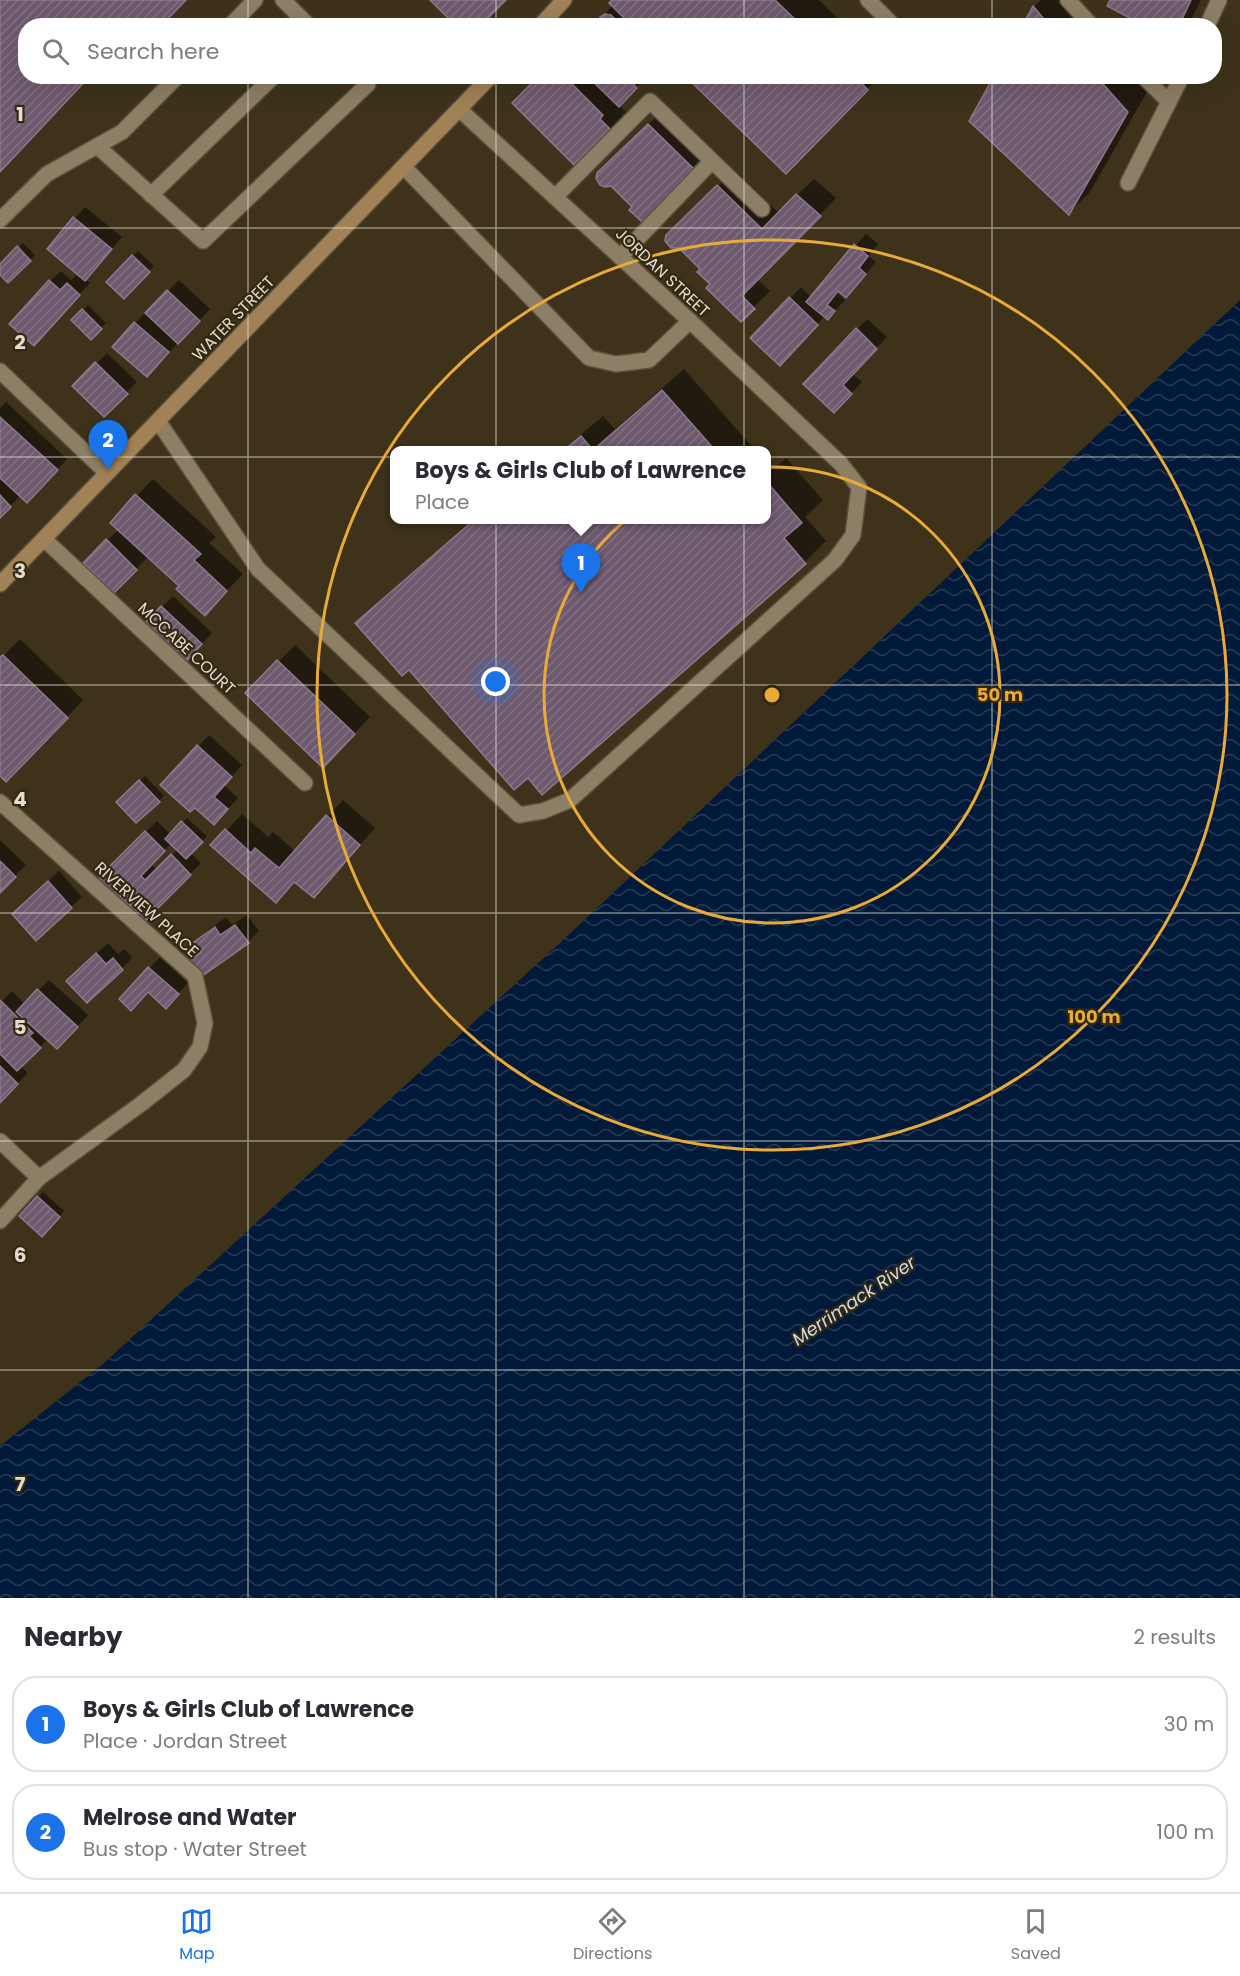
<!DOCTYPE html>
<html lang="en">
<head>
<meta charset="utf-8">
<style>
	body { margin:0; font-family:Poppins,sans-serif; background:#f2f2f3; color:#2b2b33 }
	.you { position:absolute; left:496px; top:682px; width:21px; height:21px; margin:-15px; border:4px solid #fff; border-radius:50%; background:#1a73e8; box-shadow:0 0 0 9px #1a73e833 }
	.badge { display:grid; place-items:center; width:39px; height:39px; border-radius:50%; background:#1a73e8; color:#fff; font-size:20px; font-weight:700 }
	.pin { position:absolute; translate:-50% -50px; filter:drop-shadow(0 2px 3px #0008) }
	.pin::after { content:''; position:absolute; top:32px; width:21px; height:18px; background:inherit; clip-path:polygon(0 0,100% 0,50% 100%) }
	.popup { position:absolute; left:390px; top:446px; width:381px; height:78px; box-sizing:border-box; display:grid; place-content:center; border-radius:12px; background:#fff; filter:drop-shadow(0 2px 4px #0005); font-size:20px; white-space:nowrap; color:#7c7c81 }
	.popup b { font-size:22px; color:#2b2b33 }
	.popup::after { content:''; position:absolute; left:50%; top:100%; margin-left:-12px; border:12px solid transparent; border-top-color:#fff }
	.list { margin:0; padding:0; list-style:none }
	h2 { display:flex; justify-content:space-between; align-items:center; height:78px; margin:0; padding:0 24px; font-size:26px }
	h2 small { font-size:20px; font-weight:400; color:#7c7c81 }
	.list li { display:grid; grid-template-columns:39px 1fr auto; gap:18px; align-items:center; box-sizing:border-box; height:96px; margin:0 12px 12px; padding:0 12px; border:2px solid #e1e1e2; border-radius:24px }
	.list b { display:block; font-size:22px; white-space:nowrap }
	.list p { margin:0; font-size:20px; white-space:nowrap; color:#7c7c81 }
	.list em { font-size:20px; font-style:normal; color:#7c7c81 }
	.icon { flex:none; width:33px; height:33px; fill:none; stroke:currentColor; stroke-width:2; stroke-linecap:round; stroke-linejoin:round }
	.map { position:relative; flex:none; width:1240px; height:1598px; overflow:hidden }
	.search { position:absolute; background:#fff; box-shadow:0 6px 24px #0002; left:18px; right:18px; top:18px; height:66px; display:flex; align-items:center; gap:15px; box-sizing:border-box; padding:0 21px; border-radius:24px; color:#7c7c81; font-size:22px }
	.sheet { height:294px; background:#fff }
	nav { display:flex; justify-content:space-around; align-items:center; box-sizing:border-box; height:84px; border-top:2px solid #e1e1e2; background:#fff; font-size:16px; color:#7c7c81 }
	nav a { display:grid; justify-items:center; gap:3px }
	nav .on { color:#1a73e8 }
	.map>svg:first-child { display:block }
</style>
</head>
<body>
<div class="map">
<svg width="1240" height="1598" viewBox="0 0 1240 1598">
	<defs>
		<pattern id="water-waves" width="16" height="10" patternUnits="userSpaceOnUse" patternTransform="scale(1.5)"><rect width="16" height="10" fill="#011a3a"/><path d="M0 5q4-4 8 0t8 0" fill="none" stroke="#263b55"/></pattern>
		<pattern id="building-hatch" width="6" height="6" patternUnits="userSpaceOnUse" patternTransform="scale(1.5)"><rect width="6" height="6" fill="#6e5a6f"/><path d="M-1 1l2-2M0 6l6-6M5 7l2-2" fill="none" stroke="#837182"/></pattern>
	</defs>
	<rect width="100%" height="100%" fill="#3e321b"/>
	<polygon fill="url(#water-waves)" points="1240,300 1240,1598 0,1598 0,1446 103,1364 576,928"/>
	<g fill="#0007" fill-rule="evenodd">
		<polygon points="614,0 819,0 845,26 598,26 601,18 613,5"/>
		<polygon points="1041,0 1068,0 1091,26 1024,26 1034,7"/>
		<polygon points="1111,0 1201,0 1193,16 1183,26 1148,26"/>
		<polygon points="541,76 647,76 619,105 626,112 575,164"/>
		<polygon points="687,76 880,76 808,151"/>
		<polygon points="995,76 1136,76 1148,90 1090,192 1069,213"/>
		<polygon points="665,108 708,151 658,204 634,207 599,174"/>
		<polygon points="735,170 779,213 814,179 836,198 757,279 770,291 741,320 712,284 703,269 667,236"/>
		<polygon points="85,207 122,237 85,279 90,283 44,333 50,281 61,271 71,280 78,274 49,249"/>
		<polygon points="866,234 878,244 868,256 876,262 857,285 840,290 837,293 845,300 828,318 825,316 790,353 753,338 801,287 811,297"/>
		<polygon points="23,243 35,255 8,281 0,273 0,266"/>
		<polygon points="138,251 154,266 124,297 108,282"/>
		<polygon points="179,280 210,309 157,365 114,347 135,323 146,312 147,313"/>
		<polygon points="88,305 106,323 91,338 73,320"/>
		<polygon points="867,319 887,337 852,373 862,382 845,400 806,384"/>
		<polygon points="107,353 137,382 104,415 74,386"/>
		<polygon points="684,369 755,450 563,450 603,416 615,429"/>
		<polygon points="6,402 67,459 38,490 21,495 0,516 0,408"/>
		<polygon points="786,458 823,500 805,517 826,541 805,562 542,792 528,776 409,668 357,623 379,602 473,520 767,520 767,464 772,470"/>
		<polygon points="153,479 216,537 209,543 243,574 221,597 182,586 149,556 114,591 85,563 119,529 112,522"/>
		<polygon points="173,596 212,633 182,664 143,627"/>
		<polygon points="20,639 83,700 23,764 0,774 0,659"/>
		<polygon points="295,645 370,717 323,766 248,693"/>
		<polygon points="209,735 242,765 224,785 238,798 225,812 195,806 162,785"/>
		<polygon points="145,776 164,796 136,821 118,802"/>
		<polygon points="343,800 375,828 314,896 295,880 276,901 226,831 242,814 268,837 273,832 296,852"/>
		<path d="M187,818L207,836L191,853L201,863L145,919L101,876L157,821L171,835ZM171,843L178,849L157,870L151,864Z"/>
		<polygon points="0,840 26,865 0,891"/>
		<polygon points="59,871 82,897 71,907 24,903"/>
		<polygon points="247,915 259,931 248,942 189,962 201,950 196,942 207,931 226,917 232,925"/>
		<polygon points="108,943 118,954 124,949 132,958 122,968 79,970"/>
		<polygon points="160,957 188,983 176,996 148,990 121,999"/>
		<polygon points="49,980 88,1015 68,1037 48,1039 21,1066 28,1073 0,1101 0,1003 12,991 25,1004"/>
		<polygon points="43,1192 64,1211 42,1235 21,1216"/>
	</g>
	<g fill="url(#building-hatch)" stroke="#8d788d" stroke-width="1.5">
		<polygon points="0,0 186,0 161,26 26,26 26,76 90,76 0,172"/>
		<polygon points="430,0 506,0 480,26 456,26"/>
		<polygon points="612,0 775,0 802,26 632,26 609,3"/>
		<polygon points="1110,0 1191,0 1179,26 1145,26 1107,6"/>
		<polygon points="1033,6 1050,26 1022,26"/>
		<polygon points="605,14 611,15 622,26 596,26 600,17"/>
		<polygon points="539,76 564,76 603,115 600,119 611,130 575,166 512,103"/>
		<polygon points="587,76 626,76 637,88 619,107"/>
		<polygon points="685,76 855,76 868,90 786,174"/>
		<polygon points="994,76 1096,76 1128,112 1069,215 969,121"/>
		<polygon points="648,124 693,168 642,222 629,210 632,207 611,186 605,187 600,185 596,178 597,173"/>
		<polygon points="717,185 762,229 796,194 821,216 742,296 755,309 741,322 706,288 710,284 697,272 700,269 679,248 671,248 665,241 666,235"/>
		<polygon points="73,217 112,249 85,281 47,249"/>
		<polygon points="854,244 868,256 859,268 866,274 846,298 838,291 827,305 835,311 828,320 806,302"/>
		<polygon points="17,246 31,261 8,283 0,275 0,264"/>
		<polygon points="132,255 150,272 124,299 106,282"/>
		<polygon points="49,280 60,290 67,283 80,295 34,346 9,324"/>
		<polygon points="167,290 200,321 178,344 145,313"/>
		<polygon points="789,297 818,325 780,366 750,338"/>
		<polygon points="82,309 102,329 91,340 71,320"/>
		<polygon points="134,322 169,352 147,377 112,347"/>
		<polygon points="856,328 877,349 843,385 852,394 834,413 803,384"/>
		<polygon points="95,362 128,394 104,417 72,386"/>
		<polygon points="662,390 715,450 564,450 581,436 593,450"/>
		<polygon points="0,417 58,470 27,503 0,478"/>
		<polygon points="767,482 802,523 784,538 806,564 542,795 528,778 514,790 409,670 402,676 355,623 474,520 767,520"/>
		<polygon points="135,494 201,554 194,560 227,591 205,616 176,589 179,586 110,523"/>
		<polygon points="0,495 11,507 0,518"/>
		<polygon points="106,539 137,570 114,593 83,563"/>
		<polygon points="161,606 202,644 182,666 141,627"/>
		<polygon points="3,655 68,718 6,782 0,776 0,657"/>
		<polygon points="277,660 355,734 323,768 245,693"/>
		<polygon points="197,745 232,777 214,797 228,809 214,825 195,808 190,812 160,785"/>
		<polygon points="139,780 160,802 136,823 116,802"/>
		<polygon points="326,815 360,845 314,898 294,882 276,903 210,845 225,829 251,853 255,848 279,868"/>
		<polygon points="181,821 203,842 186,859 165,839"/>
		<polygon points="145,831 165,851 141,876 145,880 171,854 191,875 145,921 138,922 133,916 132,908 114,892 107,892 101,886 100,876"/>
		<polygon points="0,861 16,877 0,893"/>
		<polygon points="48,881 72,908 36,941 12,914"/>
		<polygon points="235,925 249,943 198,979 187,962 201,952 194,942 215,927 220,935"/>
		<polygon points="96,953 106,964 113,958 123,970 87,1003 66,981"/>
		<polygon points="148,967 179,994 166,1009 148,992 131,1011 119,999"/>
		<polygon points="37,989 78,1027 57,1049 16,1012"/>
		<polygon points="0,1000 33,1033 29,1036 41,1048 17,1071 0,1054"/>
		<polygon points="0,1066 18,1084 0,1103"/>
		<polygon points="37,1196 60,1217 42,1237 19,1216"/>
	</g>
	<g fill="none" stroke-linecap="round" stroke-linejoin="round">
		<g stroke="#5a503c" stroke-width="18">
			<g id="service">
				<polyline points="283,0 309,26"/>
				<polyline points="868,0 894,26"/>
				<polyline points="230,26 255,0"/>
				<polyline points="97,146 203,241 368,84 360,76"/>
				<polyline points="404,167 589,358 616,364 649,360 690,321"/>
				<polyline points="151,195 274,76"/>
				<polyline points="555,197 650,101 762,209"/>
				<polyline points="0,220 47,174 122,132 178,76"/>
				<polyline points="620,257 712,161"/>
				<polyline points="158,421 258,569 519,815 543,811 570,800 835,560 853,535 859,487 841,464"/>
				<polyline points="0,1221 39,1178"/>
			</g>
		</g>
		<g stroke="#5a503c" stroke-width="18">
			<g id="minor">
				<polyline points="1068,0 1092,26"/>
				<polyline points="1207,26 1219,0"/>
				<polyline points="1143,76 1169,102"/>
				<polyline points="459,109 690,321 841,464"/>
				<polyline points="1128,183 1182,76"/>
				<polyline points="44,539 305,783"/>
				<polyline points="0,802 195,976 205,1023 200,1047 184,1070 141,1104 39,1178 0,1141"/>
			</g>
		</g>
		<g stroke="#5a503c" stroke-width="18">
			<polyline id="tertiary" points="0,371 107,473"/>
		</g>
		<g stroke="#5a503c" stroke-width="18">
			<g id="secondary">
				<polyline points="540,26 564,0"/>
				<polyline points="0,584 491,76"/>
			</g>
		</g>
		<use href="#service" stroke="#8c7f65" stroke-width="15"/>
		<use href="#minor" stroke="#8c7f65" stroke-width="15"/>
		<use href="#tertiary" stroke="#8c7f65" stroke-width="15"/>
		<use href="#secondary" stroke="#a28156" stroke-width="15"/>
	</g>
	<path fill="none" stroke="#e4dcce" stroke-width="1.5" stroke-opacity="0.55" d="M248,0V26M496,0V26M744,0V26M992,0V26M248,76V1598M496,76V1598M744,76V1598M992,76V1598M0,228H1240M0,457H1240M0,685H1240M0,913H1240M0,1141H1240M0,1370H1240"/>
	<g fill="none" stroke="#e9aa38" stroke-width="3">
		<circle cx="772" cy="695" r="228"/>
		<circle cx="772" cy="695" r="455"/>
	</g>
	<g text-anchor="middle" stroke-width="4.5" stroke-linejoin="round" paint-order="stroke">
		<g font-size="16" fill="#e4dcce" stroke="#332811">
			<text transform="translate(663 272) rotate(43)" y="6">JORDAN STREET</text>
			<text transform="translate(233 318) rotate(-46)" y="6">WATER STREET</text>
			<text transform="translate(187 648) rotate(43)" y="6">MCCABE COURT</text>
			<text transform="translate(147 909) rotate(42)" y="6">RIVERVIEW PLACE</text>
		</g>
		<g font-size="18" font-style="italic" fill="#ccdaec" stroke="#332811">
			<text transform="translate(854 1301) rotate(-34)" y="6">Merrimack River</text>
		</g>
	</g>
	<g font-size="20" text-anchor="middle" font-weight="bold" fill="#e4dcce" stroke="#332811" stroke-width="4.5" stroke-linejoin="round" paint-order="stroke">
		<text x="20" y="121">1</text>
		<text x="20" y="349">2</text>
		<text x="20" y="578">3</text>
		<text x="20" y="806">4</text>
		<text x="20" y="1034">5</text>
		<text x="20" y="1262">6</text>
		<text x="20" y="1491">7</text>
	</g>
	<circle cx="772" cy="695" r="9" fill="#e9aa38" stroke="#332811" stroke-width="3"/>
	<g font-size="18" text-anchor="middle" font-weight="bold" fill="#e9aa38" stroke="#332811" stroke-width="4.5" stroke-linejoin="round" paint-order="stroke">
		<text x="1000" y="701">50 m</text>
		<text x="1094" y="1023">100 m</text>
	</g>
</svg>
<div class="you"></div>
<div class="pin badge" style="left:581px;top:593px">1</div>
<div class="popup"><b>Boys &amp; Girls Club of Lawrence</b>Place</div>
<div class="pin badge" style="left:108px;top:470px">2</div>
<div class="search"><svg class="icon" aria-label="search" viewBox="0 0 24 24"><circle cx="10" cy="10" r="6"/><path d="M15 15l6 6"/></svg>Search here</div>
</div>
<section class="sheet">
<h2>Nearby<small>2 results</small></h2>
<ul class="list">
<li><span class="badge">1</span><div><b>Boys &amp; Girls Club of Lawrence</b><p>Place · Jordan Street</p></div><em>30 m</em></li>
<li><span class="badge">2</span><div><b>Melrose and Water</b><p>Bus stop · Water Street</p></div><em>100 m</em></li>
</ul>
</section>
<nav>
<a class="on"><svg class="icon" aria-label="map" viewBox="0 0 24 24"><path d="M3 6l6-2 6 2 6-2v14l-6 2-6-2-6 2zM9 4v14M15 6v14"/></svg>Map</a>
<a><svg class="icon" aria-label="directions" viewBox="0 0 24 24"><path d="M12 3l9 9-9 9-9-9zM9 14v-3h6M13 9l2 2-2 2"/></svg>Directions</a>
<a><svg class="icon" aria-label="saved" viewBox="0 0 24 24"><path d="M7 4h10v16l-5-4-5 4z"/></svg>Saved</a>
</nav>
</body>
</html>
